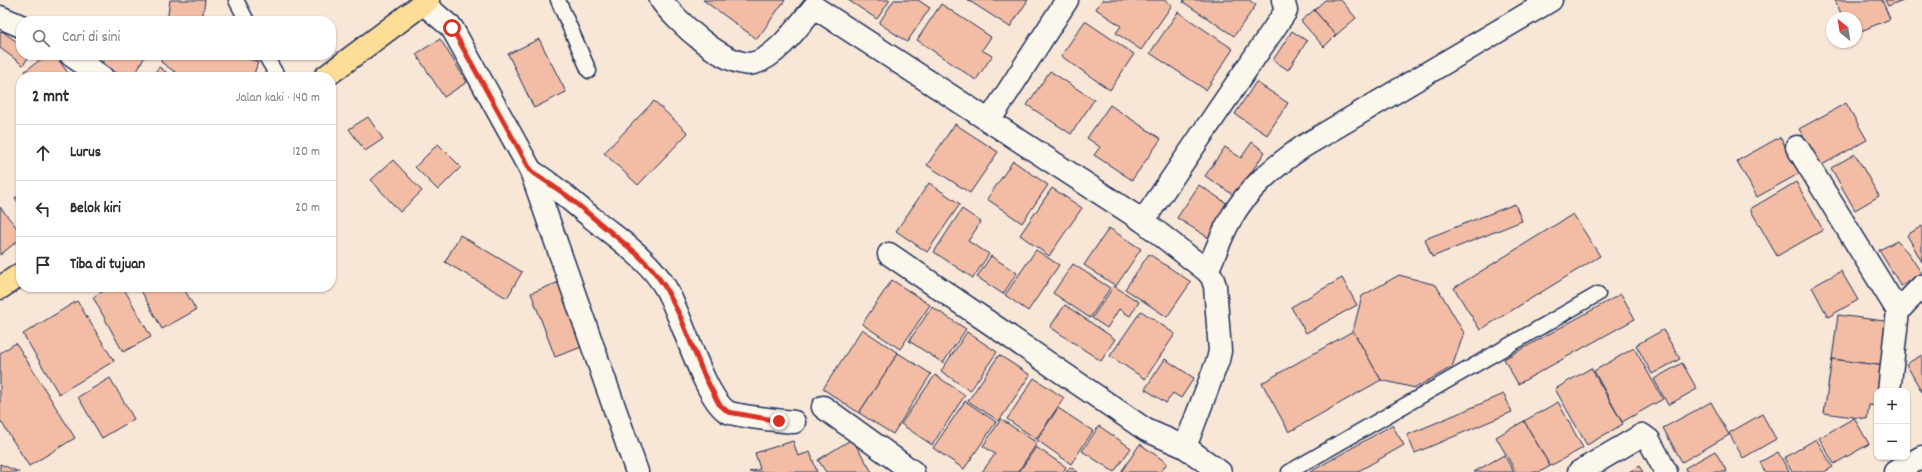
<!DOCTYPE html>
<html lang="id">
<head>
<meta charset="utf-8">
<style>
	body { margin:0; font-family:Dekko,sans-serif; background:#f7f7f7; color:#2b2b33 }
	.controls { position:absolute; right:12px; bottom:12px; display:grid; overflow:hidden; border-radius:8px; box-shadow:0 1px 3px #0004 }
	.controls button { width:36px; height:36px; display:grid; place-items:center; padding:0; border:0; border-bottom:1px solid #e1e1e2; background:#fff; color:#2b2b33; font:20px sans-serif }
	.compass { position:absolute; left:1826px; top:12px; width:36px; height:36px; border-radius:50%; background:#fff; box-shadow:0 1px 3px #0004; rotate:330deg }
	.stop { position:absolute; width:12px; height:12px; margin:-9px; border:3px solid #d93025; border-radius:50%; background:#fff }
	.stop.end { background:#d93025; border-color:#fff; box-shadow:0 1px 4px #0008 }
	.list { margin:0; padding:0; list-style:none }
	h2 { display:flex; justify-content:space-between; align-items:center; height:52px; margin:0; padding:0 16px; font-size:17px }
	h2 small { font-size:13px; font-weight:400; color:#7c7c81 }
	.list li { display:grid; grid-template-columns:26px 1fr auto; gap:12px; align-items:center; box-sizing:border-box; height:56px; padding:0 16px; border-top:1px solid #e1e1e2 }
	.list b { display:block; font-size:15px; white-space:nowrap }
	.list em { font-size:13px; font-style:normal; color:#7c7c81 }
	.icon { flex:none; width:22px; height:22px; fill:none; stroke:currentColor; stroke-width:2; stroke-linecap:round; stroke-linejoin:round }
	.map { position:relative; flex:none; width:1922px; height:472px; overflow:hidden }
	.search { position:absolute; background:#fff; box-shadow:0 1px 3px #0004; left:16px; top:16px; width:320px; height:44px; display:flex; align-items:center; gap:10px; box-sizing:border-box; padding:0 14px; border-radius:16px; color:#7c7c81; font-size:15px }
	.panel { position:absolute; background:#fff; box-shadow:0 1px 3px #0004; left:16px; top:72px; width:320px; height:220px; border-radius:16px }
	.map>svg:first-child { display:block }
</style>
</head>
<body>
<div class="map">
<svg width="1922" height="472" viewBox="0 0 1922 472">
	<rect width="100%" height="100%" fill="#f8e6d6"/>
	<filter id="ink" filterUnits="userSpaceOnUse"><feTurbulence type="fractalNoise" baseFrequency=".025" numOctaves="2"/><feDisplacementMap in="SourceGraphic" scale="8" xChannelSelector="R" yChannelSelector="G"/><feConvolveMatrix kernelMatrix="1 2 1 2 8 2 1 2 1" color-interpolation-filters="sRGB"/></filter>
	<g filter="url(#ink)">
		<g fill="#f2bda4" stroke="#1b2f5e">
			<polygon points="170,0 205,0 202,21 167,21"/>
			<polygon points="703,0 785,0 757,39"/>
			<polygon points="848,0 890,0 877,19"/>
			<polygon points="894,0 918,0 930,8 907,42 879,23"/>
			<polygon points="968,0 1028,0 1010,27"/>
			<polygon points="1102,0 1164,0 1172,5 1141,50 1116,33 1121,26 1096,9"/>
			<polygon points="1184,0 1249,0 1256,5 1234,36 1183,2"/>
			<polygon points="1325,0 1341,0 1356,18 1336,35 1314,10"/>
			<polygon points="1835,0 1882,0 1890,19 1856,33 1856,18 1843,18"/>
			<polygon points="1885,0 1903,0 1888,6"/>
			<polygon points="941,4 991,37 982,50 992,56 976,80 917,40"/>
			<polygon points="1314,10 1336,35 1324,47 1301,21"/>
			<polygon points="1178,12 1233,49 1206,90 1150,53"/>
			<polygon points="1085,21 1134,54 1110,90 1061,56"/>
			<polygon points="2,31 21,45 21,55 30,55 23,65 0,48 0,33"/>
			<polygon points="1292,31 1307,41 1288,70 1273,60"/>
			<polygon points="440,39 467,82 444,97 416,54"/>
			<polygon points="539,39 566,92 534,108 508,54"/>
			<polygon points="47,55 55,55 71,77 29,77 25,71"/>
			<polygon points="106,55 144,55 145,56 134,77 126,77 101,65"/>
			<polygon points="162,55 237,55 258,62 253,77 182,77 161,62"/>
			<polygon points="159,67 173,77 151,77"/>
			<polygon points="1050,71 1094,100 1071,134 1027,105"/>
			<polygon points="1256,82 1288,103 1267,135 1235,114"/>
			<polygon points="654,101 688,133 638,185 604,153"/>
			<polygon points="1846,103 1867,140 1820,166 1799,129"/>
			<polygon points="1110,105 1161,139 1132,180 1094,155 1100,147 1087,138"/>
			<polygon points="368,117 383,139 365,151 349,129"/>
			<polygon points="955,124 998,152 970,193 927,165"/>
			<polygon points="1780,137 1800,173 1757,197 1737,161"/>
			<polygon points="1252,142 1265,152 1235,196 1205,176 1225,147 1241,158"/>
			<polygon points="438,144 461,167 438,190 415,167"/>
			<polygon points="1855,154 1879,196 1855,210 1831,168"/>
			<polygon points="393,160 422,191 400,212 371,180"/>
			<polygon points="1013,161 1048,185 1022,223 987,199"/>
			<polygon points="1796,182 1823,230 1777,256 1750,209"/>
			<polygon points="929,183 960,204 927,252 896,231"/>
			<polygon points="1199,185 1231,206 1209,238 1177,218"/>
			<polygon points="1052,188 1082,208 1049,256 1020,235"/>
			<polygon points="21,194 21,206 15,198"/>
			<polygon points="1515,204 1522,221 1432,257 1425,239"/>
			<polygon points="0,207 21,233 21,238 0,255"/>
			<polygon points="962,209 981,222 968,241 989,254 973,278 934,252"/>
			<polygon points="1573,214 1600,256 1480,330 1454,288"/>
			<polygon points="1922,226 1922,262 1907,235"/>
			<polygon points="1109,228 1141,249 1116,286 1084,265"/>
			<polygon points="460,235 522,272 507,298 445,262"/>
			<polygon points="1897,241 1909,254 1922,274 1901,286 1879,250"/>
			<polygon points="1036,250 1059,265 1028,311 1005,295"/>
			<polygon points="1149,254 1191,282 1167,317 1125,289"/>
			<polygon points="991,256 1017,273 1003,294 977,277"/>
			<polygon points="1073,264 1110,288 1090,318 1053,293"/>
			<polygon points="1841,271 1858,300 1828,317 1812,287"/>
			<polygon points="1399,275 1436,285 1464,333 1452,367 1415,388 1381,380 1353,331 1362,296"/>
			<polygon points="1342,278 1357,305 1306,333 1291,307"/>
			<polygon points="892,280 930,305 900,349 862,324"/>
			<polygon points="562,281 587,345 555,357 531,293"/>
			<polygon points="1114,286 1139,302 1130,316 1119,309 1107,328 1092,318"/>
			<polygon points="110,287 123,287 151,337 123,352 93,297"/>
			<polygon points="139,287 183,287 196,310 162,329"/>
			<polygon points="1621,294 1635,319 1518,384 1504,359"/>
			<polygon points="77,301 114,361 59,394 23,334"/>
			<polygon points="1065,305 1115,339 1101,361 1050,327"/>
			<polygon points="932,307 966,329 943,363 909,341"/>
			<polygon points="1141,311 1175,334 1145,379 1110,356"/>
			<polygon points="1838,315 1892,322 1885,366 1832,359"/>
			<polygon points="862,329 898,353 859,413 823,389"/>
			<polygon points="1663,330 1680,359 1652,374 1636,345"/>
			<polygon points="1353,331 1381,380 1289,432 1262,383"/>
			<polygon points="967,332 997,352 970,391 941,371"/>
			<polygon points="16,343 75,438 29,466 0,420 0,353"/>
			<polygon points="1634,348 1663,399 1622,422 1594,371"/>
			<polygon points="898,353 931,374 893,434 859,413"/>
			<polygon points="999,355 1030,375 999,421 968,401"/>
			<polygon points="1922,355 1922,392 1906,364"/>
			<polygon points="1165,359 1194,378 1181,398 1173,393 1166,403 1145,389"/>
			<polygon points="1832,359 1885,366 1882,391 1877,391 1877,406 1869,405 1867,419 1824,413"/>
			<polygon points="1682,363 1697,389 1668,405 1654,379"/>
			<polygon points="1591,368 1623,424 1587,445 1555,389"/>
			<polygon points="935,375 965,395 932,445 901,424"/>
			<polygon points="110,378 134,419 102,438 78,397"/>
			<polygon points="1034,378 1064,398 1036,439 1007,419"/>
			<polygon points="1504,394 1512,412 1415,453 1407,435"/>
			<polygon points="965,401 996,422 964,469 933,448"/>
			<polygon points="1558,402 1583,448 1550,466 1524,421"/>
			<polygon points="1711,402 1729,435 1682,462 1663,428"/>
			<polygon points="1058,408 1093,431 1071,464 1037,440"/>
			<polygon points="1762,414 1776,439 1743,458 1729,433"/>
			<polygon points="1854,418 1869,444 1834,464 1819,438"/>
			<polygon points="1001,419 1037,443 1018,472 982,472 995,454 983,446"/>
			<polygon points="1524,421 1550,466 1540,472 1516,472 1496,437"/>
			<polygon points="1392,425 1404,445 1357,472 1310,472"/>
			<polygon points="1099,426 1131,448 1114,472 1082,451"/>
			<polygon points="852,439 872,472 826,472 818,460"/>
			<polygon points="1816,439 1833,467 1824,472 1792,472 1784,458"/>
			<polygon points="793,441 798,456 810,452 817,472 749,472 760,469 755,453"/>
			<polygon points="1140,444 1167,463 1161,472 1121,472"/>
			<polygon points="1036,447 1066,467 1063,472 1019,472"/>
			<polygon points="1715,451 1727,472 1687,472 1685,468"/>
			<polygon points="1778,452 1789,472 1765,472 1760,462"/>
			<polygon points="1504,455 1514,472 1474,472"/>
			<polygon points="0,464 19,472 0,472"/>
			<polygon points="1639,466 1643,472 1629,472"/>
			<polygon points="1070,467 1078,472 1066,472"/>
		</g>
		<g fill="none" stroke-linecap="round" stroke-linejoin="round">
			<g stroke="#1b2f5e" stroke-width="17">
				<g id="service">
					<polyline points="236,0 247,21"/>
					<polyline points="558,0 589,71"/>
					<polyline points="265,55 278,77"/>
					<polyline points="1289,472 1598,294"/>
				</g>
			</g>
			<g stroke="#1b2f5e" stroke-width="25">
				<g id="minor">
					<path d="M661,0C675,20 728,70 754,63C777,57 800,24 814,7L1143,221L1207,271L1212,277L1215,286L1220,351L1218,360L1185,447"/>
					<polyline points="424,4 452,28 531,171 637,472"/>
					<polyline points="0,17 21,26"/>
					<polyline points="71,55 102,77"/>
					<polyline points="989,121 1067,0"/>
					<polyline points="1797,147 1898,311"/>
					<path d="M531,171C553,184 571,201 591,217C616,238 648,258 665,287C683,317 702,393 726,411C733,416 783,421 794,422"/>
					<polyline points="1143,221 1286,11 1283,0"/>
					<polyline points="889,254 1146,430 1185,447 1220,472"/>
					<path d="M1207,271C1215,254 1221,236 1230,220C1247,189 1275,166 1304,146L1551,0"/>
					<polyline points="1889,391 1898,311 1922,286"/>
					<polyline points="823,407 913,472"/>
					<polyline points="1579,472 1642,435 1649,440 1666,472"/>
					<polyline points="1895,472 1922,457"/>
				</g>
			</g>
			<g stroke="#1b2f5e" stroke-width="25">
				<g id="trunk">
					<polyline points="325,77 428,0"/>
					<polyline points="0,288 21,274"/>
				</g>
			</g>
			<use href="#service" stroke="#fbf7ec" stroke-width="14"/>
			<use href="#minor" stroke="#fbf7ec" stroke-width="22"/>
			<use href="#trunk" stroke="#fedd96" stroke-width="22"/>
		</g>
	</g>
	<g fill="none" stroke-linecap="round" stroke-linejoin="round" filter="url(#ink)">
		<polyline stroke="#d93025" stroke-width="5" points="452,28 531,171 566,195 637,254 653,270 665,287 680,316 704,375 719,404 728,412 779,421"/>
	</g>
</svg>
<div class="controls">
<button>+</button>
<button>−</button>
</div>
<svg class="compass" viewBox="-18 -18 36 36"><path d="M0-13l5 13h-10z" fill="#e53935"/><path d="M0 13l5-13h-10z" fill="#7c7c81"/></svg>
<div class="stop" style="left:452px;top:28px"></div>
<div class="stop end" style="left:779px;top:421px"></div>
<div class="search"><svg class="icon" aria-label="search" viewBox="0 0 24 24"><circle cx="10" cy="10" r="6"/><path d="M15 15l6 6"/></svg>Cari di sini</div>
<section class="panel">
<h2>2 mnt<small>Jalan kaki · 140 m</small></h2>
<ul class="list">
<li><svg class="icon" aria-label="ahead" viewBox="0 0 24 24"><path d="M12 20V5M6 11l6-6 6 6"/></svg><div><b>Lurus</b></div><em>120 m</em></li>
<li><svg class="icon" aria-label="left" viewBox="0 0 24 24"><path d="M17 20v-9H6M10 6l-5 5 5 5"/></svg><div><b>Belok kiri</b></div><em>20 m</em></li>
<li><svg class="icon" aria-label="arrive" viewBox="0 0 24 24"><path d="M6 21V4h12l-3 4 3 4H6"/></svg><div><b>Tiba di tujuan</b></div></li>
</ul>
</section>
</div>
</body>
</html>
